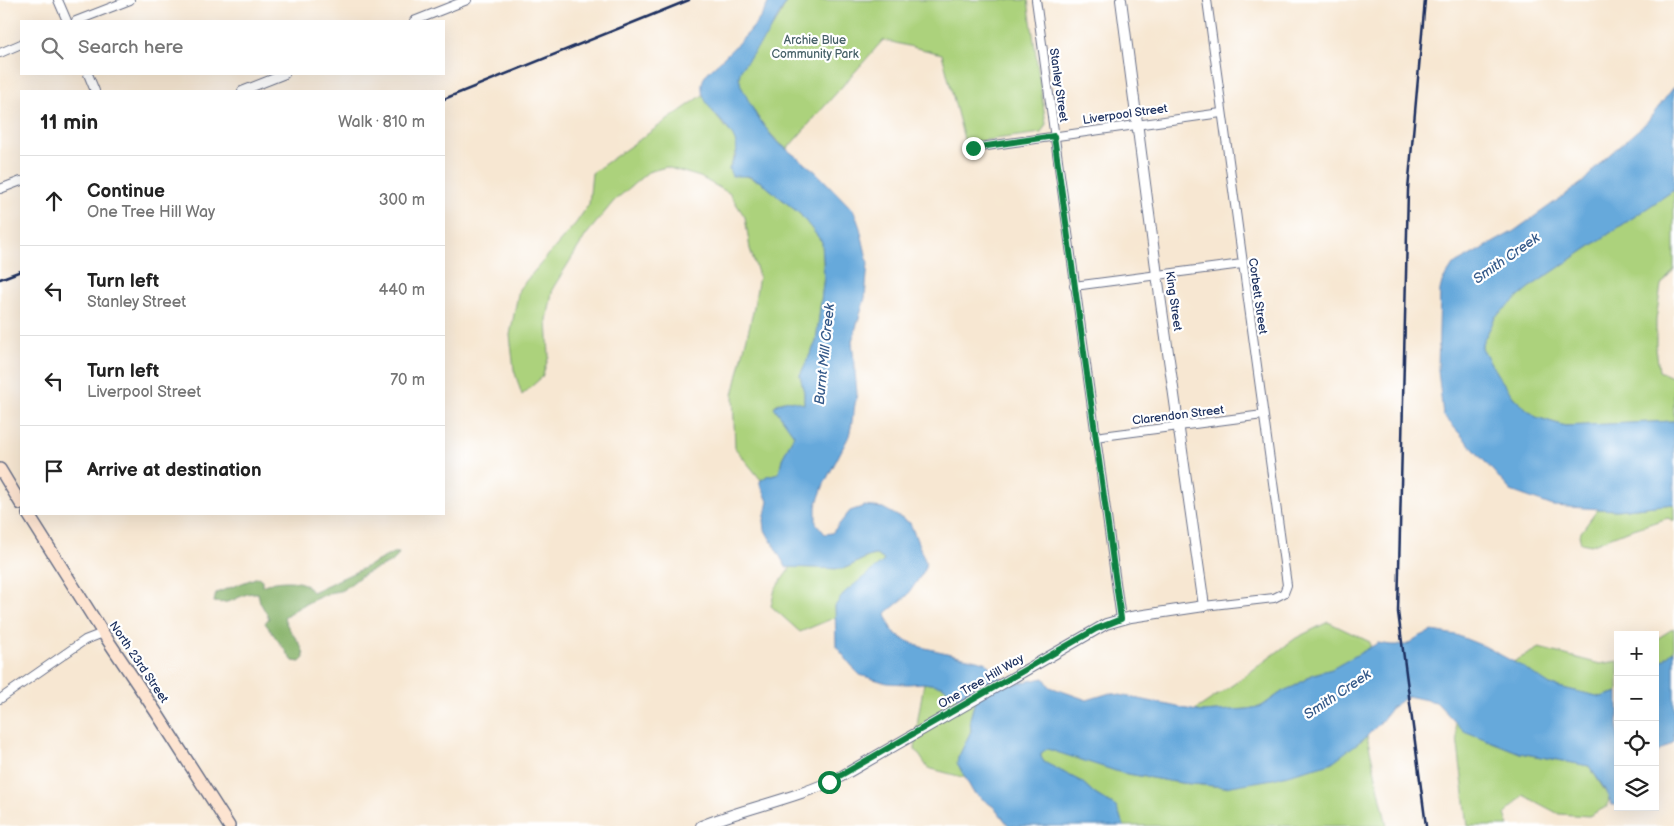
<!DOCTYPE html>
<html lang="en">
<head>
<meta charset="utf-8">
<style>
	body { margin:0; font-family:"Balsamiq Sans",sans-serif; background:#f2f2f2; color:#222 }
	.controls { position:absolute; right:15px; bottom:15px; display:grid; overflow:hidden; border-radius:0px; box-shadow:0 5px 20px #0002 }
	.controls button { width:45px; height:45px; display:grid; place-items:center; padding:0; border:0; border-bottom:1px solid #e0e0e0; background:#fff; color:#222; font:25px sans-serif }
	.stop { position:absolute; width:15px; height:15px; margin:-11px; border:4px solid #0b8043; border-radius:50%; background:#fff }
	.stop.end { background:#0b8043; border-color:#fff; box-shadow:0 1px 5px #0008 }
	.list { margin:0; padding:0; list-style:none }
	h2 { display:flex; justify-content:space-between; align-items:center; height:65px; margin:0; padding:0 20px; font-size:21px }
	h2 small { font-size:16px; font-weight:400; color:#767676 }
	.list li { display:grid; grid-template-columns:32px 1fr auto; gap:15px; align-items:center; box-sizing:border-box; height:90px; padding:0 20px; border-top:1px solid #e0e0e0 }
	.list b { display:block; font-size:19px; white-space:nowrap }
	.list p { margin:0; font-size:16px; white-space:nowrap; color:#767676 }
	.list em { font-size:16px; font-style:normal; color:#767676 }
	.icon { flex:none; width:28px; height:28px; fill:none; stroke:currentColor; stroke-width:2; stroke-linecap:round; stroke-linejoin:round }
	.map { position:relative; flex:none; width:1674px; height:826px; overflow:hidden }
	.search { position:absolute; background:#fff; box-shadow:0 5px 20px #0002; left:20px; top:20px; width:425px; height:55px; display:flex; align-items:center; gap:12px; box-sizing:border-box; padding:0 18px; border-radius:0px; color:#767676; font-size:19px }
	.panel { position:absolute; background:#fff; box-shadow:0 5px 20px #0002; left:20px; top:90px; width:425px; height:425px; border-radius:0px }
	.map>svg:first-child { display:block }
</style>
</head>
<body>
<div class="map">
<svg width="1674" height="826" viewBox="0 0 1674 826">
	<rect width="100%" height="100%" fill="#fff"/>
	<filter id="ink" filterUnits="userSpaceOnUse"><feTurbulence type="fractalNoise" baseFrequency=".02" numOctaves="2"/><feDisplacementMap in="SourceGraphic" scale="10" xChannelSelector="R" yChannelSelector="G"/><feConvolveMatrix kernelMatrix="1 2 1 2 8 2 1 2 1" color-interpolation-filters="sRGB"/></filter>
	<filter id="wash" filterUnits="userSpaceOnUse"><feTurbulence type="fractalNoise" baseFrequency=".0096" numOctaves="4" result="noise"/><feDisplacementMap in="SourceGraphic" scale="20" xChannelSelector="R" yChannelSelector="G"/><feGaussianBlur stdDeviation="1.12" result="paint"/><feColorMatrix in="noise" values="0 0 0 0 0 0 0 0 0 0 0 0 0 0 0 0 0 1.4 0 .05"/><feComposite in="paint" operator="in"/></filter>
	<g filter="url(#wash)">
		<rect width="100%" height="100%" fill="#f7e7d2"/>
		<g fill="#acd27c" stroke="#64806d">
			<path d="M786,0H1028L1046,124L1041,133L965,143L942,54L883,40L787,149C771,137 760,122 750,104C745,96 739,86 739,76C739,60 782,25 786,0Z"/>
			<path d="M703,95C708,102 711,110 716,116C734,139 744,138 729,169L761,182L800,214L822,242L824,276L816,342L800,375L804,392V405C792,400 785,398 774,406L794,435L782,459L779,473L767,476L761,480L735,448L733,395L753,312L759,276L750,249L745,217L729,193L700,177L666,167L648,172L614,201L586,235L553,288L547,320L549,356L542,377L522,395L514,370L510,335L519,289L576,223L589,204L592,173Z"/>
			<polygon points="1674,190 1674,270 1661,285 1656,320 1656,348 1659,371 1674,378 1674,421 1565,426 1536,417 1514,398 1497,374 1482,348 1482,344 1496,316 1516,299 1533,285"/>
			<polygon points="1674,504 1674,521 1668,518 1624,532 1591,545 1581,543 1579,535 1598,509 1616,510"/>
			<path d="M876,555L883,559L884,561L835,606L836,617L800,632L771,606L775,589L791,567L842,569C854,566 863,557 876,555Z"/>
			<polygon points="1328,622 1370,642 1370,648 1332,669 1313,674 1295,686 1283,691 1262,706 1248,709 1202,712 1195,710 1234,684 1296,638"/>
			<polygon points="1674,628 1674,650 1655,668 1655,640"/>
			<polygon points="1539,648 1600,664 1618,661 1618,692 1601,697 1550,685 1513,662"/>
			<polygon points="924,683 942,686 957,697 960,697 967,694 976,697 970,719 971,731 958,758 958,763 966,778 928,768 915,749 918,718"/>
			<polygon points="1455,721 1465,731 1520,753 1589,766 1609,797 1608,806 1589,816 1559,814 1523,795 1505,814 1509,826 1468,826"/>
			<polygon points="1367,736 1387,826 1124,826 1116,807 1095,794 1082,782 1044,762 1041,757 1041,753 1047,748 1122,773 1181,783 1225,787 1361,741"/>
		</g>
		<path fill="#89b46c" stroke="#527265" d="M393,553H399C395,565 377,567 366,573C358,577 352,584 344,589C340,592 335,591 330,593C314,599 298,607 284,617C287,632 305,644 304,658L300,662L293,661L265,623L269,618L260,602L258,593C241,591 234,606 214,602L216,593L258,577L262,580V586C271,581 298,578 307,586C307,586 312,592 312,592L364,568Z"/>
		<g fill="#66a9db" stroke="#406c9c">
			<path d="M769,0H786L785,5L767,35L741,69L739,77L741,86L756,115L771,135L777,142L815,171L854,211L860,228L868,263L865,298L852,341L857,393L851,427L849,436L824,484L816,506V523L825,534L832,533L850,511L865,506L883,508L910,523L926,563L924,571L907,596L887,612L886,614L892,631L903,639L921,647L985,662L1008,685L1044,678L1050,687L1087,700L1110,693L1202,712L1248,709L1262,706L1283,691L1295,686L1314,674L1332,669L1378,643L1391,645H1406L1418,637L1432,631L1456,635L1486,647L1523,667L1550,685L1601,697L1618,692V805H1612L1604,788L1589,766L1520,753L1464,731L1436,702L1408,696L1392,707L1380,723L1367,736L1331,763L1273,779L1225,787L1181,783L1122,773L1047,749L1041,753V757L1044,762L1082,782L1095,794L1116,807L1124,826H1009L995,808L973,792L957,763L958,758L971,731L970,719L976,697L967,694L960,697H957L942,686L924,683L907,684L887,683L860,675L855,670L836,646L835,606L845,592L884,561L883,559C881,558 879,556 876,555C868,554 851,567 842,569L786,567L765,530L764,520L768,501L760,484V481L767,476L779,473L782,459L794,435L774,407C786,397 791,401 804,404V392L800,375L816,342L824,276L822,242L800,214L761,182L748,176H732L729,169C731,164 734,159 736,155C743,129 699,112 702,84C703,74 714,67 721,60C736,45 763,22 769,0Z"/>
			<polygon points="1674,87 1674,190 1533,285 1496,316 1482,344 1482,348 1497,374 1514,398 1536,417 1565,426 1674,421 1674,504 1616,510 1553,506 1511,491 1443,415 1438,370 1440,290 1442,282 1453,265 1514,231 1583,182 1602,161 1646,123"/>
			<polygon points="1674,650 1674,742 1655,754 1655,668"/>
		</g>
	</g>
	<g filter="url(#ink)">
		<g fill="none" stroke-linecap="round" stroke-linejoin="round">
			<g stroke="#686f87" stroke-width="10">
				<g id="minor">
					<polyline points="58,0 67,21"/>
					<polyline points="1036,0 1121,619"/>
					<polyline points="76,21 130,0"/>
					<polyline points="414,21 467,0"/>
					<polyline points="0,53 21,44"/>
					<polyline points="88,74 95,91"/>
					<polyline points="242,91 285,74"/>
					<polyline points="973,148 1221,113"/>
					<polyline points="0,189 21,181"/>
					<polyline points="1074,286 1242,264"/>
					<polyline points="1095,437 1263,415"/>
					<polyline points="1204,606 1274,598 1284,593 1287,585 1207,0"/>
					<polyline points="0,699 85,640 103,633"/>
				</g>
			</g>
			<g stroke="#686f87" stroke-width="12">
				<path id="tertiary" d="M701,826C747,807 796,799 840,777L1106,624L1131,617L1204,606L1157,275L1121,0"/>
			</g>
			<g stroke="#686f87" stroke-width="14">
				<g id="secondary">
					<polyline points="0,469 21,504"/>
					<polyline points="28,514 103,633 156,712 229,826"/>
				</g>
			</g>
			<use href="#minor" stroke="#fff" stroke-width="8"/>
			<use href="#tertiary" stroke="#fff" stroke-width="10"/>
			<use href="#secondary" stroke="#fde4d1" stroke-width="11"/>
			<g stroke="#1b2f5e" stroke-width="2.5">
				<polyline points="1425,0 1408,190 1398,612 1426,826"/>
				<polyline points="444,99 689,0"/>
				<polyline points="0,279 21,271"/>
			</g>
		</g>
	</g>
	<g fill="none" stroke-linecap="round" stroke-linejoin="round" filter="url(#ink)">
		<polyline stroke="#0b8043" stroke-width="6" points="829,782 1096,629 1121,619 1054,136 973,148"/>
	</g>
	<g text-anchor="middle" stroke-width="4.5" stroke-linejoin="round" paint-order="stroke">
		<g font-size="12" fill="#466067" stroke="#fff">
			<text x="815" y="44">Archie Blue<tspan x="815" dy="14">Community Park</tspan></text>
		</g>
		<g font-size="12" fill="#1b2f5e" stroke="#fff">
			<text transform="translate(1059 85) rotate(82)" y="4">Stanley Street</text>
			<text transform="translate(1125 114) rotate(-8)" y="4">Liverpool Street</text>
			<text transform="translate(1258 296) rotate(82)" y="4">Corbett Street</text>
			<text transform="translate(1174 301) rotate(82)" y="4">King Street</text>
			<text transform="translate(1178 415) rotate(-7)" y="4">Clarendon Street</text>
			<text transform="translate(139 662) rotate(56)" y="4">North 23rd Street</text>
			<text transform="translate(981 681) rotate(-30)" y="4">One Tree Hill Way</text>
		</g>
		<g font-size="14" font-style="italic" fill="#355a8a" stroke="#fff">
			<text transform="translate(1506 258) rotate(-35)" y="5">Smith Creek</text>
			<text transform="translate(824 354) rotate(-84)" y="5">Burnt Mill Creek</text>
			<text transform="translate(1337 694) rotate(-34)" y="5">Smith Creek</text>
		</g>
	</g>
</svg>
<div class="controls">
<button>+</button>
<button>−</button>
<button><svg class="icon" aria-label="locate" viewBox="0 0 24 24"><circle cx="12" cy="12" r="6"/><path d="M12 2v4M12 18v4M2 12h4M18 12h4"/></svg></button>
<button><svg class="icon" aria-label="layers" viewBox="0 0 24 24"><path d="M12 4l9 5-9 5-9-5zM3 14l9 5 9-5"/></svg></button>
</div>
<div class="stop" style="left:829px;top:782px"></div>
<div class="stop end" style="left:973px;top:148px"></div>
<div class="search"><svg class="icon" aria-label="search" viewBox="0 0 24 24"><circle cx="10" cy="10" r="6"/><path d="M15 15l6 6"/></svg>Search here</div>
<section class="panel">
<h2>11 min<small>Walk · 810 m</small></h2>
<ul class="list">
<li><svg class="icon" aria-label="ahead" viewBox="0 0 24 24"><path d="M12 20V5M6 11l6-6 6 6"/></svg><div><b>Continue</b><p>One Tree Hill Way</p></div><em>300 m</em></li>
<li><svg class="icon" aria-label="left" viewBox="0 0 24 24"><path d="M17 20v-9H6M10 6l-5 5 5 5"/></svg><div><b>Turn left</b><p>Stanley Street</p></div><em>440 m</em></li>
<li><svg class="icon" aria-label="left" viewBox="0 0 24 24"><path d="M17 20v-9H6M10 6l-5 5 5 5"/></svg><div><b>Turn left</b><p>Liverpool Street</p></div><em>70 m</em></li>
<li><svg class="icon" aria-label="arrive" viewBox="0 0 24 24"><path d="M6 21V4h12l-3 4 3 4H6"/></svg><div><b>Arrive at destination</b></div></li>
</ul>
</section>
</div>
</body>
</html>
